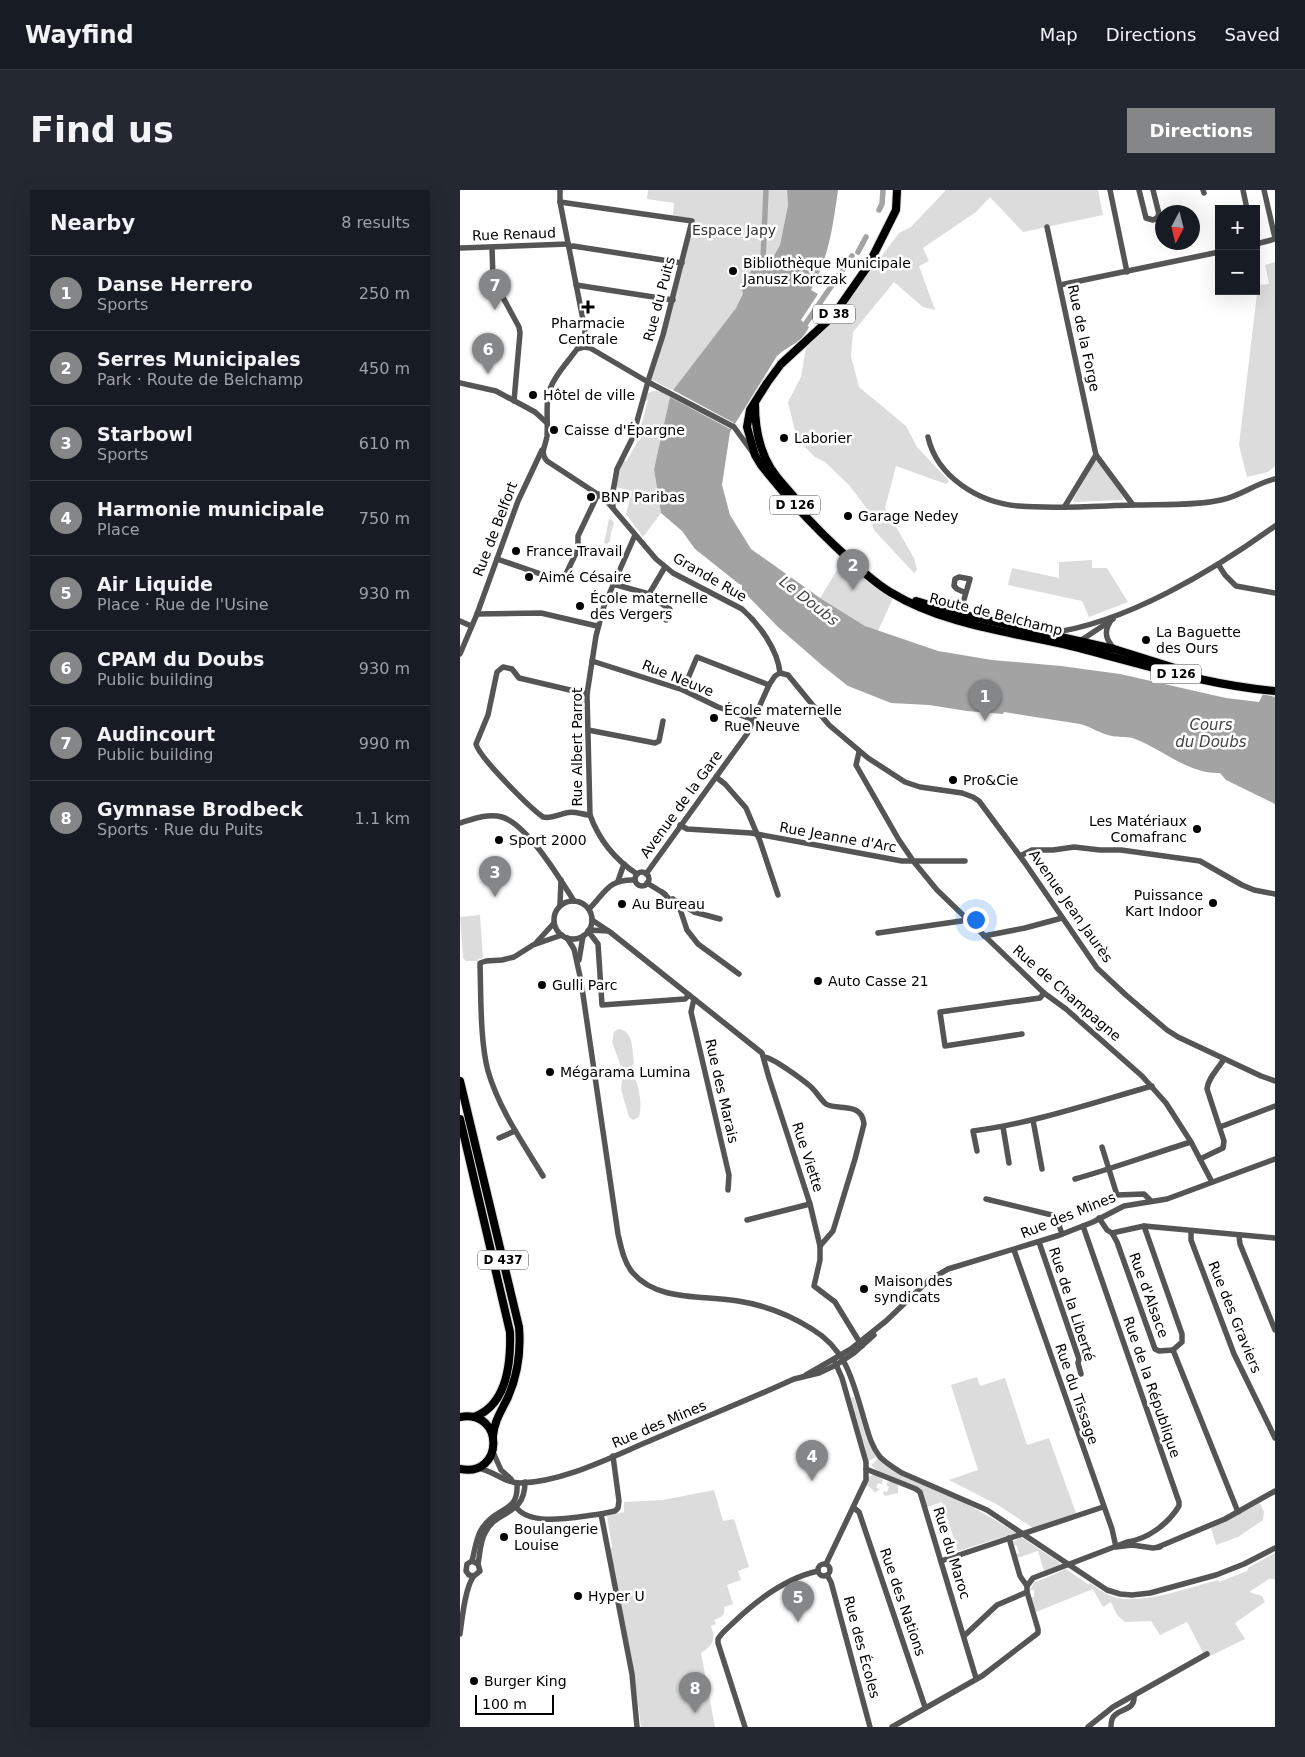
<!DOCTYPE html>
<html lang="en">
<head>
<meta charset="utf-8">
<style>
	body { margin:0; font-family:"DejaVu Sans",sans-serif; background:#242831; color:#f1f3f6 }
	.controls { position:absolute; right:15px; top:15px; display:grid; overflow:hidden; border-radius:0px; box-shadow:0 5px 20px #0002 }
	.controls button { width:45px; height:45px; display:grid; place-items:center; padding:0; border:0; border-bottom:1px solid #363941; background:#171b24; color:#f1f3f6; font:25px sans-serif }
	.compass { position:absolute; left:695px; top:15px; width:45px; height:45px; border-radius:50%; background:#171b24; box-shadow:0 5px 20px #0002; rotate:187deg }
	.scale { position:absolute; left:15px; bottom:12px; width:79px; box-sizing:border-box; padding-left:5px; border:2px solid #000; border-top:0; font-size:14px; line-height:18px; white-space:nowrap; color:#000; -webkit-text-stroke:4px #fff; paint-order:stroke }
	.you { position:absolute; left:515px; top:729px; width:18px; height:18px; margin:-12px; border:4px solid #fff; border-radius:50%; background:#1a73e8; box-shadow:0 0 0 8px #1a73e833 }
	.badge { display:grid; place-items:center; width:32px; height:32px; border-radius:50%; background:#858687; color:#fff; font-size:16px; font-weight:700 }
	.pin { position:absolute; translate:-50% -41px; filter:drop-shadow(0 1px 2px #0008) }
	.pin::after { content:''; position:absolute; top:26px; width:18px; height:15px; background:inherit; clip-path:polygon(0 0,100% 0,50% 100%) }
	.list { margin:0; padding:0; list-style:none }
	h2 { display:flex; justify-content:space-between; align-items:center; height:65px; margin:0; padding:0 20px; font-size:21px }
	h2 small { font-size:16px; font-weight:400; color:#9ea1a6 }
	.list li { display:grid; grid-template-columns:32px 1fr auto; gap:15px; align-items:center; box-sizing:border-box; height:75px; padding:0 20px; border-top:1px solid #363941 }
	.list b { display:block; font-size:19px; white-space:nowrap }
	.list p { margin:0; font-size:16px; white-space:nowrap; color:#9ea1a6 }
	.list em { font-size:16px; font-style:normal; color:#9ea1a6 }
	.map { position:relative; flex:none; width:815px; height:1537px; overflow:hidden; border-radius:0px }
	header { display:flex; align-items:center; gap:30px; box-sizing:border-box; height:70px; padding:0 25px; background:#171b24; border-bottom:1px solid #363941 }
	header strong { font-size:24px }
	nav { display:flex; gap:28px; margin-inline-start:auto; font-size:18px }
	.intro { display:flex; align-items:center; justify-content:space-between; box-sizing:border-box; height:120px; padding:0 30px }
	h1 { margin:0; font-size:35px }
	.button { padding:12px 22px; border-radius:0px; background:#858687; color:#fff; font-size:18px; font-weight:700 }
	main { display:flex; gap:30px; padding:0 30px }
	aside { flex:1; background:#171b24; border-radius:0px; box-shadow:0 5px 20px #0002 }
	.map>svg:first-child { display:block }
</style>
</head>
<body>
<header>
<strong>Wayfind</strong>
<nav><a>Map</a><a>Directions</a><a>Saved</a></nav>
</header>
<div class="intro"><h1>Find us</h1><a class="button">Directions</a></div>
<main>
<aside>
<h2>Nearby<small>8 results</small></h2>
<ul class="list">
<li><span class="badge">1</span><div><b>Danse Herrero</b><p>Sports</p></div><em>250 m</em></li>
<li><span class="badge">2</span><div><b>Serres Municipales</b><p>Park · Route de Belchamp</p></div><em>450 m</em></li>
<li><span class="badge">3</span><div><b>Starbowl</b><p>Sports</p></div><em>610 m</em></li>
<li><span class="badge">4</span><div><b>Harmonie municipale</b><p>Place</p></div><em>750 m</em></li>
<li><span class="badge">5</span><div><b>Air Liquide</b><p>Place · Rue de l'Usine</p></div><em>930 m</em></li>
<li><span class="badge">6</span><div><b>CPAM du Doubs</b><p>Public building</p></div><em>930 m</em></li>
<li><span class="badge">7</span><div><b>Audincourt</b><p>Public building</p></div><em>990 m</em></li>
<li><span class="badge">8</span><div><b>Gymnase Brodbeck</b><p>Sports · Rue du Puits</p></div><em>1.1 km</em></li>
</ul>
</aside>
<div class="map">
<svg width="815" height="1537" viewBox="0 0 815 1537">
	<rect width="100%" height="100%" fill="#fff"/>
	<g fill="#dcdcdc">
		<polygon points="188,0 327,0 328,15 320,55 306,80 295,76 283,101 284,104 282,104 276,118 213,201 191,189 215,108 235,30 213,25 214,13 187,9"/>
		<polygon points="486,0 638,0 643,25 563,42 530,7 516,22 463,58 469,71 459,76 475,120 463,117 434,92 393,142 391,166 399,197 446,236 457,257 489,291 486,294 436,276 425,318 454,368 457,380 454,383 414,340 408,320 389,295 365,272 355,267 337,249 328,212 341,187 346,158 376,126 439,43 451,37"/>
		<polygon points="815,72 815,276 808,282 787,287 779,255 798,95 809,94 805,75"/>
		<path d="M195,201L202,202L210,207L194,279L201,323L183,347L166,324L172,301L155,297L162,271H166L176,255L188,210L184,212C186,204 187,202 195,201Z"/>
		<polygon points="636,271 639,272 663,307 663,310 616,312 614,311 614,308 634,272"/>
		<polygon points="149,329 152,330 154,333 151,342 150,351 147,354 144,353"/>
		<polygon points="384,369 409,392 433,408 418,441 405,436 360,408"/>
		<polygon points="632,370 632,378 647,378 668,412 629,427 622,411 548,395 552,378 599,388 599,372"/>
		<polygon points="20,725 23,768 18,769 18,771 6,771 3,768 0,727"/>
		<path d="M158,839C174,840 172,861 174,873L171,877C172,883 175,888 177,893C180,905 182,916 179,927L173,930L169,927L161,899L163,882L152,852L154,842Z"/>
		<polygon points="517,1187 520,1196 545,1188 567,1255 589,1248 616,1323 573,1338 538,1315 489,1290 518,1280 491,1195"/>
		<polygon points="394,1207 407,1250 416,1267 409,1271 391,1208"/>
		<path d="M418,1269C439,1290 466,1294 493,1307C515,1318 535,1330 556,1343L498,1361L482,1312L467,1317L462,1300L460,1298C444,1292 422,1286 411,1275Z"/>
		<polygon points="412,1285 417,1285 423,1290 422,1294 418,1293 416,1298 420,1299 415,1303 411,1298 406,1295 409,1287"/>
		<polygon points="431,1291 438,1295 438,1303 425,1306 423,1303 424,1301 427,1302 429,1297 426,1295 428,1292"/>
		<path d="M254,1300L263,1331L274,1329L289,1377L278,1381L281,1390L267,1395L273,1414L264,1417C266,1425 261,1428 254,1430L256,1434L251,1436C256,1450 253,1455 241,1463L255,1537H181L174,1482L150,1360L152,1357L147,1326L164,1322V1312L203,1310Z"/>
		<polygon points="800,1313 804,1322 803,1330 778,1347 756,1355 751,1338"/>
		<polygon points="561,1347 600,1373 600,1375 584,1381 578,1361 557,1368 556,1364 559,1364 557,1356 554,1355 553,1352"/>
		<path d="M815,1363V1389H809L789,1402L802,1406L805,1412L775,1433L785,1449L746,1468L727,1432L700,1445L691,1431L665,1432L657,1425L651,1412L643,1417L633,1399L576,1422L571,1407H574V1400H570L574,1393L606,1379L629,1395L630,1393C638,1399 648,1406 658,1408C689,1413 727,1398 758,1390L759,1392L787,1381L789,1377Z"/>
	</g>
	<path fill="#a3a3a3" d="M327,0H378C373,36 369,67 351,100L358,104L341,130L349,137C340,155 330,154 317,166L270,242L262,295L270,325L291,359L360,408L405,436L478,461L532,470L601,476L660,484L766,508L799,512L803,504L815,507V614L766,590L760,583C728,584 704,560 675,549C668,546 660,548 652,546C641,544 631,537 620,534L544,522L543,524L507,521L469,515L431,513L388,496L364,477L318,437L282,400V395L279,394L235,359L222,341L201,323L194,279L210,207L214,199L276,118L283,103L281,98L294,76L306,80L320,55L328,15Z"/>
	<polygon fill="#fff" points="211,199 274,233 270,239 208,206"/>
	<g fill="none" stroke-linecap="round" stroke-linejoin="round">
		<g stroke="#a3a3a3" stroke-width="5.5">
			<polyline points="419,20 422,14 423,0"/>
			<polyline points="398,62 406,47"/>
			<polyline points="296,84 303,69 306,0"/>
			<polyline points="342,139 392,66"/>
		</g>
		<g stroke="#dbdbdb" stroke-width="10">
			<g id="major">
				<path d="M437,0L436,20L408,76L373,126L321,174L307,193L290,220L287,237L295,265L301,275C328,309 357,340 389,369C402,381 415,393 430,402C484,435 551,442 611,456C679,473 745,495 815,501"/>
				<path d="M295,214C295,240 300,266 317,287C325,297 334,306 342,317"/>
				<polyline points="456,411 500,424 654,459 718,479"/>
				<path d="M0,891L59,1137C61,1161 58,1184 48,1207C42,1220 34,1231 33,1246"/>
				<path d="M0,929L50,1142C51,1172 47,1215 14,1227"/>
				<path d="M0,1227C45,1219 44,1288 0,1279"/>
			</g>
		</g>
		<g stroke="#555" stroke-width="5.5">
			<polyline points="100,0 100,12 125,140 124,157"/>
			<polyline points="650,0 667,82"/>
			<polyline points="679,0 686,28 693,30 697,28 699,24 693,0"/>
			<polyline points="743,0 744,3"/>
			<polyline points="783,0 787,19"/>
			<polyline points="804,0 815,48"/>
			<polyline points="100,12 232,31 203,145 189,188 172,249 157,279 152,307 153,316"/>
			<path d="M587,37L636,265L673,315C701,314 734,316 761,310C781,306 796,293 815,289"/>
			<polyline points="796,54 815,49"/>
			<polyline points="32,57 33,89 59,137 60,143 54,211"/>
			<polyline points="109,57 113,56 222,73"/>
			<polyline points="0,58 108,54"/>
			<polyline points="116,95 213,110"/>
			<polyline points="600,95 759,62"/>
			<path d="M124,157L117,159C108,172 91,189 88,206C86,219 88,232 87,246C86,256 79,262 87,271L145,309L196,369L213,383L282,419C299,434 318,460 320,483"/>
			<polyline points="124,157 130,158 188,192 274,237 293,263"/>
			<polyline points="0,193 36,201 75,222 87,233"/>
			<path d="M468,247C477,287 519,313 559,316C594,319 637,316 673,315"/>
			<polyline points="605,316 636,265"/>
			<path d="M175,345L144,416L136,446L127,504L130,625C139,650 154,669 177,684"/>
			<polyline points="37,369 101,391 104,388 118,359 118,346 138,304"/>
			<polyline points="758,374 765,385 776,396 815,403"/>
			<polyline points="153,394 189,404 205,377"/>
			<polyline points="189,404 193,409 210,419 206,430"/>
			<polyline points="17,424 81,423 137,436"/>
			<path d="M499,426C503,414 506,402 510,389L499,387L495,389L494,396L497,399L506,403"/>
			<polyline points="0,431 11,436"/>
			<path d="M650,432C643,443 647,450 654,459"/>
			<path d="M589,443C665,434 754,380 815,336"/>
			<polyline points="620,451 653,429"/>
			<polyline points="0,464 17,424 58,311 82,260"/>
			<polyline points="132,471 223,500 258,517 294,530"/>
			<polyline points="320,483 328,485 369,535 408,568 445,592 460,597 502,603 513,607 519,611 565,673 637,778 667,806 707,840 718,847 801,886 815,891"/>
			<polyline points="223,500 237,467 309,495"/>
			<path d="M127,504L59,488L52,479L43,477L37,482L28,525L16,554C19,567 69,617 83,627C92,629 97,625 106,623C114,620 122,625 130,625"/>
			<polyline points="128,540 195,553 199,551 203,531"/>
			<polyline points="399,562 396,575 439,650 454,672 477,700 584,803 606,819 682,886 706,913 731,952 752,992"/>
			<polyline points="256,587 265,594 286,618 300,651 318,705"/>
			<path d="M0,633C13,629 28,623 42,627C67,634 100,689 114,711"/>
			<polyline points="220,635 227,639 291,643 442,671 505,671"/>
			<polyline points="560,666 572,660 593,660 614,657 640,660 661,660 740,671 782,695 794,700 815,704"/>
			<circle cx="182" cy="689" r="7"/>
			<polyline points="186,684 287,544 309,495 315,486 320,483"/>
			<polyline points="158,691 164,674"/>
			<polyline points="187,693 205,704"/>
			<polyline points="202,702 220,719 227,740 238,754 279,784"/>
			<polyline points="213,709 234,722 260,729"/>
			<circle cx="113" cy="730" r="19"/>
			<polyline points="100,715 101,690"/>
			<path d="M129,719C146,702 148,689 175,690"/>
			<polyline points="132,730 150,742 302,863 309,888 350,1014 360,1056 360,1070 354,1096 375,1112 402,1156"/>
			<polyline points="129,740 148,741"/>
			<polyline points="128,741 138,754 142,815 225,809 229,805"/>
			<polyline points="418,743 508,730"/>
			<polyline points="524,746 565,738 602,728"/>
			<path d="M107,748L114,759L121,791L158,1044C161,1057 164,1073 173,1083C198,1112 244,1105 278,1111C304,1115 330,1125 352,1139C387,1160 393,1192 404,1229C408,1242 411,1256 420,1267C427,1274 434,1278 442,1283L527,1320L647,1400L660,1404L672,1405L690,1403L756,1385L784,1374L815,1358"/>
			<polyline points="75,754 94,733"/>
			<polyline points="119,770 123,746"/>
			<polyline points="234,809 231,822 269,985 268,1000"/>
			<polyline points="562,844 485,856 480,822 580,808 584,803"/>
			<path d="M304,867C312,867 343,890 350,896C356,901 360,909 366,914C377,921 402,911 404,934L395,969L373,1041L360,1056"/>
			<polyline points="573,930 582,979"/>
			<polyline points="543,937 549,973"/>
			<polyline points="760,937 815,916"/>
			<polyline points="39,948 55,941"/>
			<polyline points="642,957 657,1005 684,1004 691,1011"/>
			<path d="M517,961L513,941C574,933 632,913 692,896"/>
			<path d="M740,969L763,958L764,951L747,899C748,888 758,879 764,869"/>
			<path d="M83,986C63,953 39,919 28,881C20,851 21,805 20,773L26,771L42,770L54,767L73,755L102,745"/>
			<path d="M615,989C654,978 692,964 731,952"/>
			<polyline points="526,1009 596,1026 602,1044"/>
			<polyline points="639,1028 647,1040 652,1043 684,1036 815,1048"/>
			<polyline points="287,1030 350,1014"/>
			<polyline points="684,1036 722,1144 722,1152 713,1160"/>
			<polyline points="731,1041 731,1050 774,1164 815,1248"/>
			<polyline points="652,1043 657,1052 695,1159 699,1161 713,1160"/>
			<polyline points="779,1046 780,1054 815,1140"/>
			<polyline points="579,1052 619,1169 618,1173 621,1184"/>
			<polyline points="554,1060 652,1339 656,1357 672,1355 693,1358 700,1357"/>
			<polyline points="713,1160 778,1322"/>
			<polyline points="346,1185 391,1159 426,1131 469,1090 488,1079 600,1045 633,1032 664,1016 707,1009 815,969"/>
			<polyline points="33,1262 41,1280 51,1289"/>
			<path d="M17,1278C33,1280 44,1293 60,1293C104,1292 153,1266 194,1249C240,1229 288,1210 334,1189L359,1183L376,1175L394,1163L414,1145"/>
			<polyline points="406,1279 456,1299 460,1302 516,1488"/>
			<path d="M56,1317C71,1338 118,1326 141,1324L172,1484L177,1537"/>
			<polyline points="394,1318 399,1322 465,1517"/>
			<polyline points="141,1324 155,1321 158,1318 159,1311 153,1266"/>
			<polyline points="698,1357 765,1329 815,1301"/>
			<path d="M12,1371C15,1360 16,1346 23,1337C38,1315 59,1324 57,1293"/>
			<polyline points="481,1371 643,1317"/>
			<circle cx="364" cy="1380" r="6"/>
			<path d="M18,1374C20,1364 20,1352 25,1343C36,1319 65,1327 65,1292"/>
			<polyline points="366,1374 406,1290 406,1272 382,1188 375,1172"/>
			<polyline points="367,1385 371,1392 410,1537"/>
			<path d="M567,1396L573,1388L667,1352C688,1349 708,1334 719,1316V1312L623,1036"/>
			<path d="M0,1444C2,1430 5,1396 14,1386C16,1384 18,1383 20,1381L18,1374L12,1371L7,1374L6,1381L9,1385L14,1386"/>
			<polyline points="504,1446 537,1415 567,1402"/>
			<path d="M285,1537L258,1453V1449C262,1442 269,1437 274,1432C297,1410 326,1388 358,1381"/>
			<polyline points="432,1537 522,1486 578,1443 578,1439 567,1402 567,1396 560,1386 549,1348"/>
			<polyline points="628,1537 653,1517 747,1464"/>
			<path d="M651,1537C651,1533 651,1528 655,1525C662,1518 675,1520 674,1506"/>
		</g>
		<use href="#major" stroke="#000" stroke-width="8"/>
	</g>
	<g fill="#000" stroke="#fff" stroke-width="2">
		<circle cx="273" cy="81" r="5"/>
		<path d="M125.5 109.5h5v5h5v5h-5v5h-5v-5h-5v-5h5z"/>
		<circle cx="73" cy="205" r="5"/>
		<circle cx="94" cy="240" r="5"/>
		<circle cx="324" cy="248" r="5"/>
		<circle cx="131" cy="307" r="5"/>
		<circle cx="388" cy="326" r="5"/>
		<circle cx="56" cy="361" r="5"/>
		<circle cx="69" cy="387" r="5"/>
		<circle cx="120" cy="416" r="5"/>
		<circle cx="686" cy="450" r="5"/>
		<circle cx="254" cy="528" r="5"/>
		<circle cx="493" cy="590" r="5"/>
		<circle cx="737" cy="639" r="5"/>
		<circle cx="39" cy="650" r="5"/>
		<circle cx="753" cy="713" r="5"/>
		<circle cx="162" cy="714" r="5"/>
		<circle cx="358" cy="791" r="5"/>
		<circle cx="82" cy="795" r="5"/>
		<circle cx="90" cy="882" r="5"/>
		<circle cx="404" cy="1099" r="5"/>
		<circle cx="44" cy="1347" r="5"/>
		<circle cx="118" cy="1406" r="5"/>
		<circle cx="14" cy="1491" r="5"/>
	</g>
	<g text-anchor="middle" stroke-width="5" stroke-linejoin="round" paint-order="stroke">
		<g fill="#fff" stroke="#4c4c4c" stroke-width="1">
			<rect x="353" y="114.5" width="42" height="19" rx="4"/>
			<rect x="310" y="305.5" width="50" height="19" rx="4"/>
			<rect x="691" y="474.5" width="50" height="19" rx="4"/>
			<rect x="18" y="1060.5" width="50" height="19" rx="4"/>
		</g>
		<g font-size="12" font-weight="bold" fill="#000">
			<text x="374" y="128">D 38</text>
			<text x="335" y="319">D 126</text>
			<text x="716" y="488">D 126</text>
			<text x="43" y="1074">D 437</text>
		</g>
		<g font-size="14" fill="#333" stroke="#fff">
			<text x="274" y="45">Espace Japy</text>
		</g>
		<g font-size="14" fill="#000" stroke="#fff">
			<text transform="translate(54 44) rotate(-2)" y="5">Rue Renaud</text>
			<text transform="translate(199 109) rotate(-75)" y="5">Rue du Puits</text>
			<text transform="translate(624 148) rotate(78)" y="5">Rue de la Forge</text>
			<text transform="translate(35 339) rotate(-69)" y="5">Rue de Belfort</text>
			<text transform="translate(250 387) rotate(30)" y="5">Grande Rue</text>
			<text transform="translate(536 424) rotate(14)" y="5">Route de Belchamp</text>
			<text transform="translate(218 488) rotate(22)" y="5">Rue Neuve</text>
			<text transform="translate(117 557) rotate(-90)" y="5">Rue Albert Parrot</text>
			<text transform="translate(221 614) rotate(-54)" y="5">Avenue de la Gare</text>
			<text transform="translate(378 647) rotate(10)" y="5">Rue Jeanne d'Arc</text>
			<text transform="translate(611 716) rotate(55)" y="5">Avenue Jean Jaurès</text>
			<text transform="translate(607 803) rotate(41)" y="5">Rue de Champagne</text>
			<text transform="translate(262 901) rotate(77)" y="5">Rue des Marais</text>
			<text transform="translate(348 967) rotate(72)" y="5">Rue Viette</text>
			<text transform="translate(608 1025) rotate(-22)" y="5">Rue des Mines</text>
			<text transform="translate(689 1105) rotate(70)" y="5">Rue d'Alsace</text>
			<text transform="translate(612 1114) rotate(72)" y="5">Rue de la Liberté</text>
			<text transform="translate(775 1127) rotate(68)" y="5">Rue des Graviers</text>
			<text transform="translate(692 1197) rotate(71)" y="5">Rue de la République</text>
			<text transform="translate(617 1204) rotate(71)" y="5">Rue du Tissage</text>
			<text transform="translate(199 1234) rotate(-23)" y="5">Rue des Mines</text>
			<text transform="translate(492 1363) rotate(73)" y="5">Rue du Maroc</text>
			<text transform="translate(443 1412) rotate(71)" y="5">Rue des Nations</text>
			<text transform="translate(402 1457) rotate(75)" y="5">Rue des Écoles</text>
		</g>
		<g font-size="14" fill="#000" stroke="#fff" text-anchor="start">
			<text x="283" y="78">Bibliothèque Municipale<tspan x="283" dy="16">Janusz Korczak</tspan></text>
			<text x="128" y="138" text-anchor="middle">Pharmacie<tspan x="128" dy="16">Centrale</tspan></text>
			<text x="83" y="210">Hôtel de ville</text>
			<text x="104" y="245">Caisse d'Épargne</text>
			<text x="334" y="253">Laborier</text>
			<text x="141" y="312">BNP Paribas</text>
			<text x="398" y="331">Garage Nedey</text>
			<text x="66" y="366">France Travail</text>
			<text x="79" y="392">Aimé Césaire</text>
			<text x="130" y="413">École maternelle<tspan x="130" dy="16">des Vergers</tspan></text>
			<text x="696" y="447">La Baguette<tspan x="696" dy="16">des Ours</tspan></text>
			<text x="264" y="525">École maternelle<tspan x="264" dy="16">Rue Neuve</tspan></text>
			<text x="503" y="595">Pro&amp;Cie</text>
			<text x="727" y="636" text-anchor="end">Les Matériaux<tspan x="727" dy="16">Comafranc</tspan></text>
			<text x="49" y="655">Sport 2000</text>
			<text x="743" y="710" text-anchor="end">Puissance<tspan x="743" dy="16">Kart Indoor</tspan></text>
			<text x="172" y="719">Au Bureau</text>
			<text x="368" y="796">Auto Casse 21</text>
			<text x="92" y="800">Gulli Parc</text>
			<text x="100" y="887">Mégarama Lumina</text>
			<text x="414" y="1096">Maison des<tspan x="414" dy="16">syndicats</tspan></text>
			<text x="54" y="1344">Boulangerie<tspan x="54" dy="16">Louise</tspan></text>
			<text x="128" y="1411">Hyper U</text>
			<text x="24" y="1496">Burger King</text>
		</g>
		<g font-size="15" font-style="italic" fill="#444" stroke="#fff">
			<text transform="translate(349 411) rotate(38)" y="5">Le Doubs</text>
			<text x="751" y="540">Cours<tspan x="751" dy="17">du Doubs</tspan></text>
		</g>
	</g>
</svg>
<div class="controls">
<button>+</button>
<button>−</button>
</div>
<svg class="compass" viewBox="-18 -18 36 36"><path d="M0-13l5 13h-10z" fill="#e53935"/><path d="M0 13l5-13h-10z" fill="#9ea1a6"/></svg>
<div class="scale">100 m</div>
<div class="you"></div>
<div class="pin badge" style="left:525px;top:531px">1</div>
<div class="pin badge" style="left:393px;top:400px">2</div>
<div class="pin badge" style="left:35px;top:707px">3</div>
<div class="pin badge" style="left:352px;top:1291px">4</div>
<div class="pin badge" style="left:338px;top:1432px">5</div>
<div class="pin badge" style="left:28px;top:184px">6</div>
<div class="pin badge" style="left:35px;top:120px">7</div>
<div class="pin badge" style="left:235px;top:1523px">8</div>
</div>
</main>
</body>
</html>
